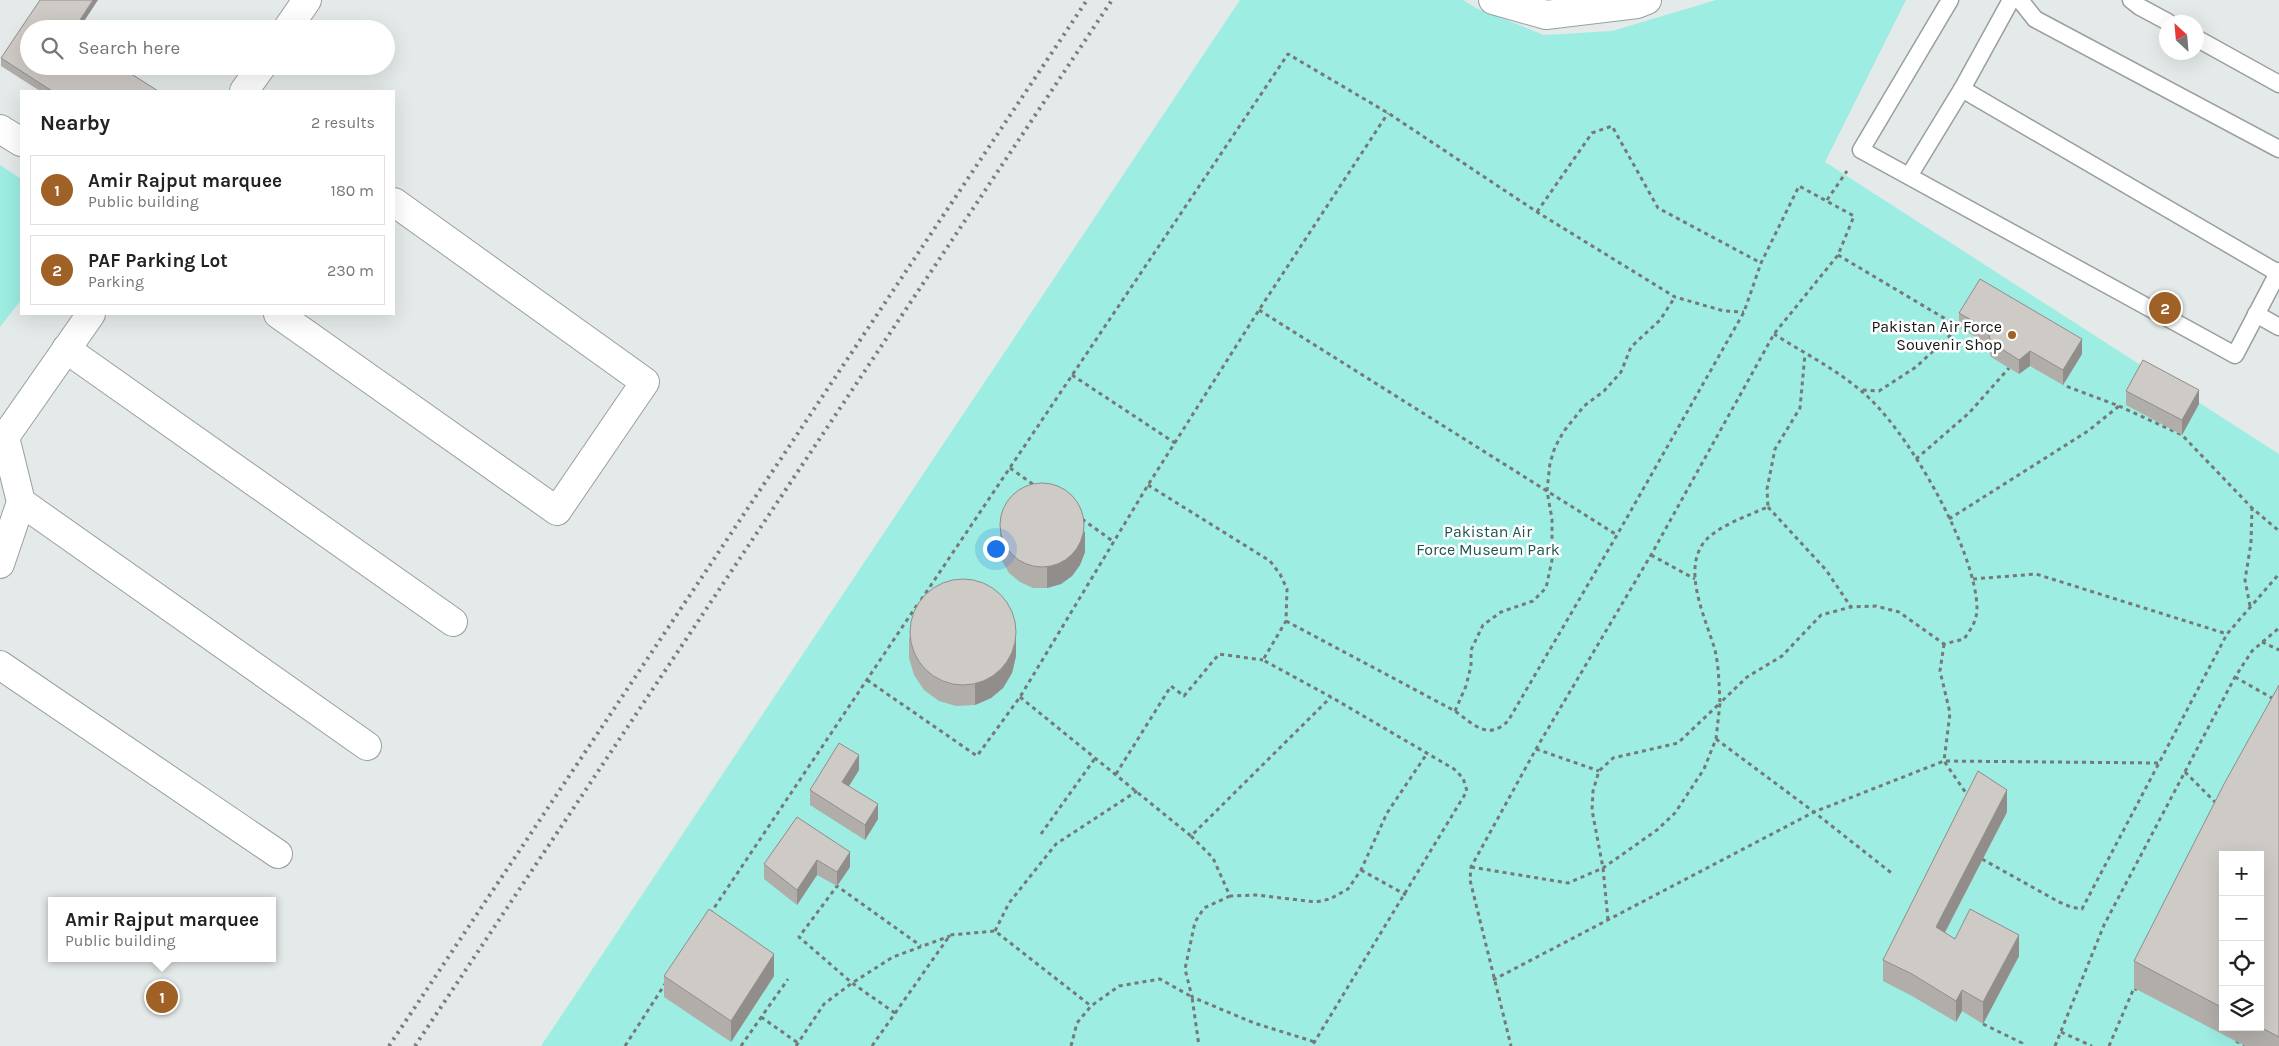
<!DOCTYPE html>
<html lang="en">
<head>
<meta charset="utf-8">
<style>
	body { margin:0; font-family:Karla,sans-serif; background:#f2f2f2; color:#222 }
	.controls { position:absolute; right:15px; bottom:15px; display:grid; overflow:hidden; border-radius:0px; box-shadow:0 5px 20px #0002 }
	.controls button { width:45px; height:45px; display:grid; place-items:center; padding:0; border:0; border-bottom:1px solid #e0e0e0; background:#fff; color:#222; font:25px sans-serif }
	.compass { position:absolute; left:2159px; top:15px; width:45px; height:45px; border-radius:50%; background:#fff; box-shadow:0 5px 20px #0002; rotate:334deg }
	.you { position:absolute; left:995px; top:548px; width:18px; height:18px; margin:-12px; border:4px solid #fff; border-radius:50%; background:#1a73e8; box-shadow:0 0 0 8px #1a73e833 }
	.badge { display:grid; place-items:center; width:32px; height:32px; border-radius:50%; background:#9f6126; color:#fff; font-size:16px; font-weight:700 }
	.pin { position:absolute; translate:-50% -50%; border:2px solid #fff; box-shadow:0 1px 5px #0006 }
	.popup { position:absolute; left:48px; top:897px; width:228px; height:65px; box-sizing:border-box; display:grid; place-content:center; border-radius:0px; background:#fff; filter:drop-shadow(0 1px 4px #0005); font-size:16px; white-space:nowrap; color:#767676 }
	.popup b { font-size:19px; color:#222 }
	.popup::after { content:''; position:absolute; left:50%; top:100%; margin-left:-10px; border:10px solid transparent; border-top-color:#fff }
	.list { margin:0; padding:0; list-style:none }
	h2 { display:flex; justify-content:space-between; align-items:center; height:65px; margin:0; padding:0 20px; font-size:21px }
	h2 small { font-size:16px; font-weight:400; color:#767676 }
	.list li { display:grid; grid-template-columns:32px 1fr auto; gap:15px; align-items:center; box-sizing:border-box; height:70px; margin:0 10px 10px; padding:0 10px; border:1px solid #e0e0e0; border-radius:0px }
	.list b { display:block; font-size:19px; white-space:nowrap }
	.list p { margin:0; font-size:16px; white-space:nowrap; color:#767676 }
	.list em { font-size:16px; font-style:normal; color:#767676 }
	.icon { flex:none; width:28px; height:28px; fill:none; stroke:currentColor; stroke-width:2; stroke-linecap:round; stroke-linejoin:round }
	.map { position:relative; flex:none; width:2279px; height:1046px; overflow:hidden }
	.search { position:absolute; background:#fff; box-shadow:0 5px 20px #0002; left:20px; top:20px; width:375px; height:55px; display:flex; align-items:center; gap:12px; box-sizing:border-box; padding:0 18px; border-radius:28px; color:#767676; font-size:19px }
	.panel { position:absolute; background:#fff; box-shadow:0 5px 20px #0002; left:20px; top:90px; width:375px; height:225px; border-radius:0px }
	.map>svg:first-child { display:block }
</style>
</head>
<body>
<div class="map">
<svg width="2279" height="1046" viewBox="0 0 2279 1046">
	<rect width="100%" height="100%" fill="#e4eae9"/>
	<g fill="#9dede2" fill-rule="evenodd">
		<path d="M1240,0H1463L1476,8L1544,35L1612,31L1716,0H1906L1825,162L2279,454V1046H541ZM2223,855H2260V1027H2223Z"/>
		<polygon points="0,165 21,179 21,300 0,327"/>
	</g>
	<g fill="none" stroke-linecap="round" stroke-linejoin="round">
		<g stroke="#999f9e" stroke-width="19">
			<g id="service">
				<polyline points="1950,0 1861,150 2235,355 2279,271"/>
				<polyline points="2020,0 2035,19 2279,149"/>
				<polyline points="2131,0 2140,7 2168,22"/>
				<polyline points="2196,38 2279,84"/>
				<polyline points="1962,89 2278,273"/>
				<polyline points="1909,176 1962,89 2011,0"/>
				<polyline points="2256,314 2279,327"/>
			</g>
		</g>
		<g stroke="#999f9e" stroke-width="30">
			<g id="minor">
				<polyline points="1493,0 1546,15 1637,4 1647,0"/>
				<polyline points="287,29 307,0"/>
				<polyline points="244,91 262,66"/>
				<polyline points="0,129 21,142"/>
				<polyline points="278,314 557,511 645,382 394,202"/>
				<polyline points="66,349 453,622"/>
				<polyline points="21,502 367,746"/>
				<polyline points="0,564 21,502 5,437 91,314"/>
				<polyline points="0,665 278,854"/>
			</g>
		</g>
		<g stroke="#757978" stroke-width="3" stroke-dasharray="4 4" stroke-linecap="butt">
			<polyline points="1827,200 1847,171"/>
			<polyline points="1537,212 1592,133 1612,126 1658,208 1761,263"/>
			<polyline points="1838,255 1959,327 1916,367 1879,391 1861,390"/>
			<polyline points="1259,310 1617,535"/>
			<polyline points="1072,375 1175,443"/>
			<polyline points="2119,406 2182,435 2252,508 2279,531"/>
			<polyline points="1916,459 1969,413 2009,368"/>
			<polyline points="1010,468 1034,485"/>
			<polyline points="1148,485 1270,561 1280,574 1287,589 1286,621 1263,660 1331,697 1454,769 1463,778 1467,791 1312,1046"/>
			<polyline points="1768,507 1826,570 1851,607"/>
			<polyline points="1082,519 1114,542"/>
			<polyline points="1949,519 2088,431 2119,406 2063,385"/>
			<polyline points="1651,555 1695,579"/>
			<polyline points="1973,579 2036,574 2227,634"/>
			<polyline points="921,600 1288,54 1388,113 1537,212 1675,297 1724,311 1744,312"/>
			<polyline points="2250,606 2245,580 2251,543 2252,508"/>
			<path d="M1286,621L1455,711C1473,724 1488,741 1508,721L1617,535L1744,312L1761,263L1799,186L1854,216L1838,255L1774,334L1651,555L1536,749L1471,867L1470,880L1511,1046"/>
			<polyline points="2262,642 2279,650"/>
			<polyline points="1944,644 1940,671 1950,713 1944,761 1968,796"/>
			<polyline points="2235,677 2279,702"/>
			<polyline points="867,680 977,756 1020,697 1148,485 1259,310 1388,113"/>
			<polyline points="1020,697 1191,836 1331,697"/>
			<polyline points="1455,711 1466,686 1471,666 1471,650 1483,625 1501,612 1533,601 1546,588 1552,560 1552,519 1547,491 1550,463 1555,447 1564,431 1584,406 1604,391 1621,372 1631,347 1660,320 1675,297"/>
			<polyline points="1716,739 1814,812 1894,875"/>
			<polyline points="1536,749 1599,771"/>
			<polyline points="2185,772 2216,803"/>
			<polyline points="1116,774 1171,686 1184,696 1219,654 1263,660"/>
			<polyline points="1041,834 1096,757"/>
			<polyline points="1191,836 1213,858 1230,896 1256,895 1316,902 1330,899 1348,889 1361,870 1387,813 1426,755"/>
			<polyline points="1982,859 2059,902 2071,907 2082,909 2227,634 2279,574"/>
			<path d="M1471,867L1568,883L1603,868L1657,830L1675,813L1704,769L1716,739L1720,703L1747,677L1782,656L1821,615L1851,607L1876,606L1899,612L1944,644L1964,639C1971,629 1977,621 1977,608C1976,550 1906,426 1860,390C1834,368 1802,352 1774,334"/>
			<polyline points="1361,870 1406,895"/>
			<polyline points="1230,896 1204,908 1195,922 1185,969 1192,997 1254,1023 1315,1042"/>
			<polyline points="710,914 917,605"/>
			<path d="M1608,920L1603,868L1592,810L1593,791L1599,771L1613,758L1678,743L1720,703C1719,686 1719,667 1715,650C1706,619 1681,570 1705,541C1718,526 1749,515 1768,507L1767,489L1775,449L1800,408L1805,354"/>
			<polyline points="995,931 1009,903 1056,844 1137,791"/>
			<polyline points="1493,980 1814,812 1944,761 2159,763"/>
			<polyline points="895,1013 852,983 799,937 837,886 921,946"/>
			<polyline points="761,1017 798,1043"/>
			<polyline points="1983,1024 2022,1043 2021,1046"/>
			<polyline points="2061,1032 2092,1046"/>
			<polyline points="2236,1041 2245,1046"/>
			<polyline points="625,1046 665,984"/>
			<polyline points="741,1046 788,979"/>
			<polyline points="796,1046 824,1004 852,983 893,957 950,936"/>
			<polyline points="872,1046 950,935 995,931 1091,1006"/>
			<polyline points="1071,1046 1077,1023 1091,1006 1119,986 1160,979 1192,997 1199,1046"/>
			<polyline points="2055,1046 2104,925 2235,677 2252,651 2279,628"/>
			<polyline points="2109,1046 2134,988 2137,990"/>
		</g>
		<use href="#service" stroke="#fff" stroke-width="16"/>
		<use href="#minor" stroke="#fff" stroke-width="28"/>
		<g stroke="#7b7e7e" stroke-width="4" stroke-dasharray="2.5 5" stroke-linecap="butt">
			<polyline points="389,1046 1087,0"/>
			<polyline points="415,1046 1112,0"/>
		</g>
	</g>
	<g fill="#b1aeaa" fill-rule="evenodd">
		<polygon points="29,29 158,91 40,91 1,66 1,58"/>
		<polygon points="1959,313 2082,354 2063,385 2030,366 2019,374 1991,357 1987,344 1959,327"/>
		<polygon points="2126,391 2199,404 2182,435 2126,405"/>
		<polygon points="1000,525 1085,552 1080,565 1072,576 1061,584 1047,588 1033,588 1020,582 1009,573 1002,561 1000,547"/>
		<polygon points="909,637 1016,656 1012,673 1003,688 991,698 975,705 956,706 939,701 924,690 914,675 909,658"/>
		<path d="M2279,685V1046H2245L2134,988V961ZM2223,855L2260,1027H2223Z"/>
		<polygon points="859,770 849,786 878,819 865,840 810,805 810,790"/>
		<polygon points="2007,812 1945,933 1955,939 2019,956 1983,1024 1962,1011 1956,1022 1912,996 1883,981 1883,960"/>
		<polygon points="797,817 850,867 837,886 817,875 797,905 764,879 764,864"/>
		<polygon points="664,976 774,976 731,1042 664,997"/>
	</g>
	<g fill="#908d8b">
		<polygon points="93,0 98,0 79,29 74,29"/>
		<polygon points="2082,339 2082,354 2063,385 2063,370"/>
		<polygon points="2030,351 2030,366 2019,374 2019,360"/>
		<polygon points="2199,390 2199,404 2182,435 2182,420"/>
		<polygon points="1085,531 1085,552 1080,565 1072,576 1061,584 1047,588 1047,567"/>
		<polygon points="1016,635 1016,656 1012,673 1003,688 991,698 975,705 975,684"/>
		<polygon points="859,755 859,770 842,797 842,782"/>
		<polygon points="2007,790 2007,812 1936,949 1936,927"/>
		<polygon points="878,804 878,819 865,840 865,825"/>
		<polygon points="850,852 850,867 837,886 837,872"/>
		<polygon points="817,860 817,875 797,905 797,890"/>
		<polygon points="2019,935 2019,956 1983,1024 1983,1002"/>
		<polygon points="774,954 774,976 731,1042 731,1021"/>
		<polygon points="1962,990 1962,1011 1956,1022 1956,1001"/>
	</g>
	<g fill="#cecac6" stroke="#908d8b">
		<polygon points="40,0 93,0 74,29 29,29 29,66 119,66 158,91 52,91 1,58"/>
		<polygon points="1980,279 2082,339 2063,370 2030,351 2019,360 1991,342 1987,329 1959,313"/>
		<polygon points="2143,360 2199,390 2182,420 2126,391"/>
		<circle cx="1042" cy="525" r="42"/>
		<circle cx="963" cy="632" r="53"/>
		<polygon points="2279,685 2279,1037 2260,1027 2260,855 2223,855 2223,1008 2134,961 2224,784"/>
		<polygon points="839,743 859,755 842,782 878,804 865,825 810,790"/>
		<polygon points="1978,771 2007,790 1936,927 1955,939 1970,909 2019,935 1983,1002 1962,990 1956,1001 1912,974 1883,960"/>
		<polygon points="797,817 850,852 837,872 817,860 797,890 764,864"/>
		<polygon points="709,909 774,954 731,1021 664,976"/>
	</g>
	<circle fill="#9f6126" stroke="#fff" stroke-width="2" cx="2012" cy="335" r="5"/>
	<g text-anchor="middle" stroke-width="5" stroke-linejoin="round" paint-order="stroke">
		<g font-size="16" fill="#161818" stroke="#fff" text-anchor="end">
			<text x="2002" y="332">Pakistan Air Force<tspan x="2002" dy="18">Souvenir Shop</tspan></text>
		</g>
		<g font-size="16" fill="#1d5650" stroke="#fff">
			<text x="1488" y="537">Pakistan Air<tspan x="1488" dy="18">Force Museum Park</tspan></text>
		</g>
	</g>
</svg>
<div class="controls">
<button>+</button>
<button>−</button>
<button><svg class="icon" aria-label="locate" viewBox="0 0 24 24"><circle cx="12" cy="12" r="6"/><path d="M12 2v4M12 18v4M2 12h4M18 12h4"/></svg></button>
<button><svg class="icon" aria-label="layers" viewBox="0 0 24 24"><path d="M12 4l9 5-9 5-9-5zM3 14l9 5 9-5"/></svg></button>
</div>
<svg class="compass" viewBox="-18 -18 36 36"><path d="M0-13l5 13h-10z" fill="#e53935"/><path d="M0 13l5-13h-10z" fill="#767676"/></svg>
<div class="you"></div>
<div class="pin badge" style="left:162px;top:997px">1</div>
<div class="popup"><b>Amir Rajput marquee</b>Public building</div>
<div class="pin badge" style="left:2165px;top:308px">2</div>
<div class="search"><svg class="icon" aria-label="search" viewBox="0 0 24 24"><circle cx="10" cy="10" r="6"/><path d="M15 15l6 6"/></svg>Search here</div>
<section class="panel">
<h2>Nearby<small>2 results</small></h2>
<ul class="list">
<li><span class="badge">1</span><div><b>Amir Rajput marquee</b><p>Public building</p></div><em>180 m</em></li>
<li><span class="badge">2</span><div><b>PAF Parking Lot</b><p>Parking</p></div><em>230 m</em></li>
</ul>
</section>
</div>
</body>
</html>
